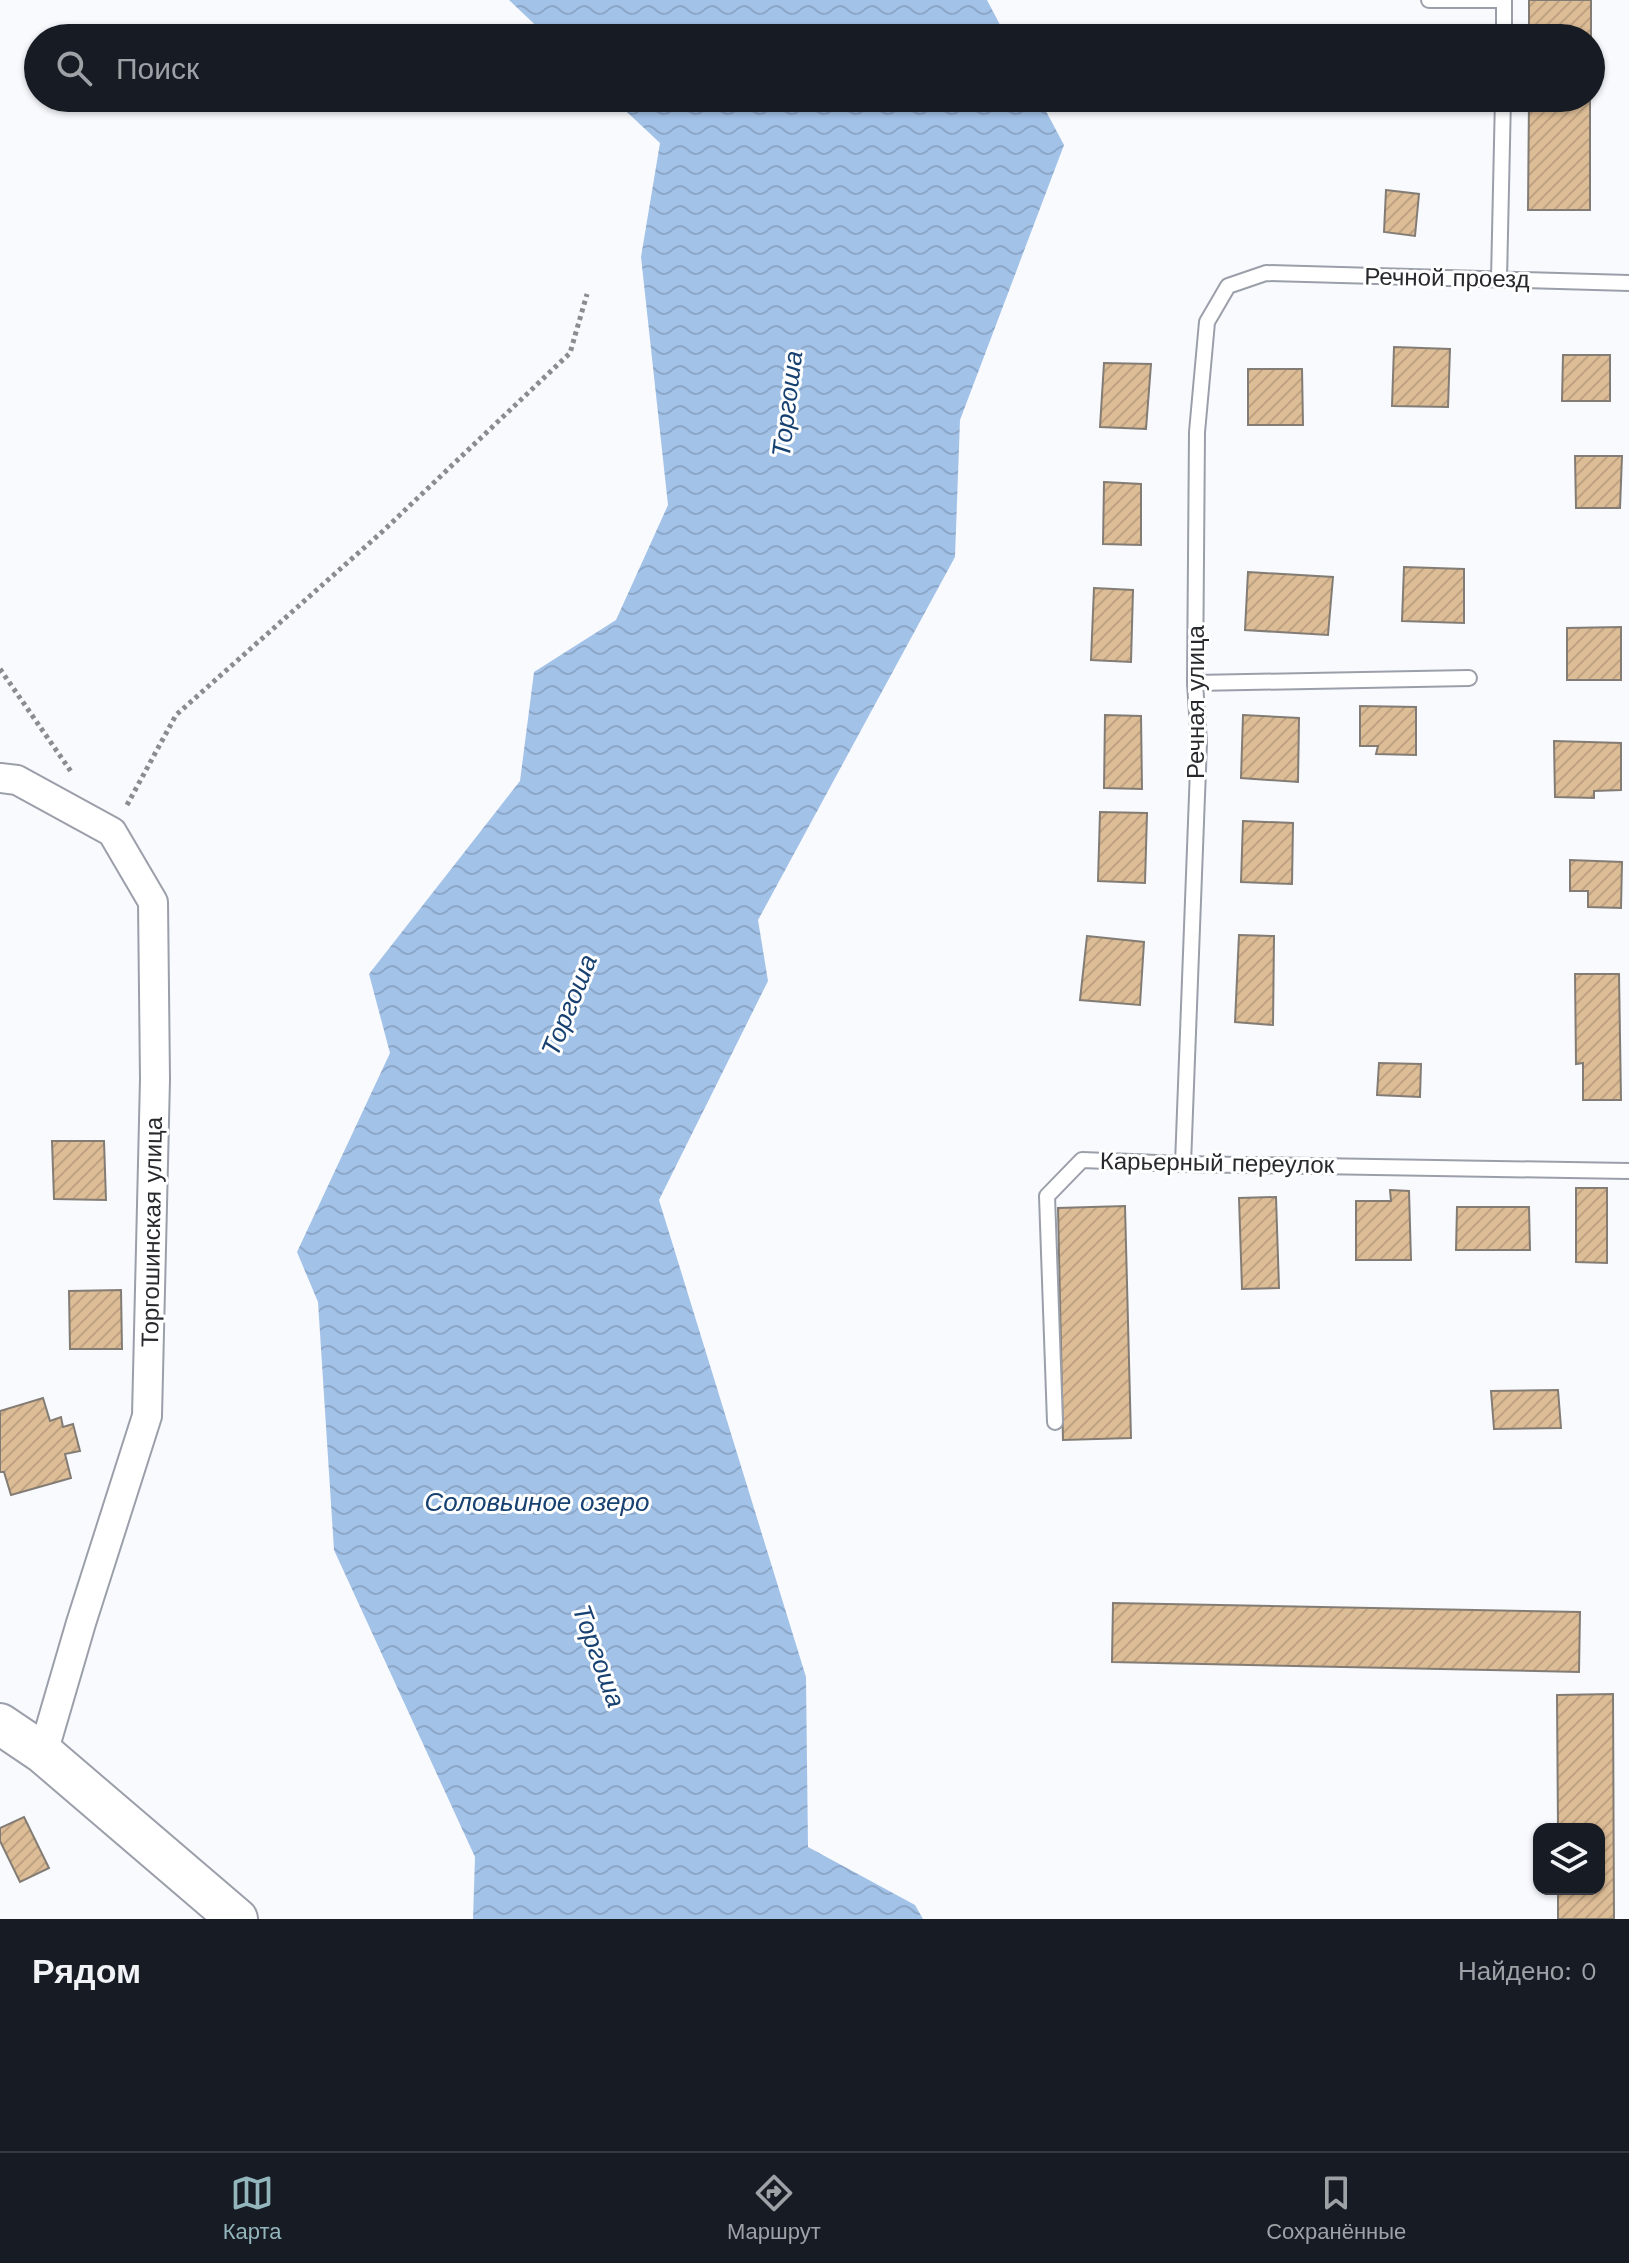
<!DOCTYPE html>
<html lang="ru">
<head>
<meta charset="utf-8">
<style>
	body { margin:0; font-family:"Work Sans",sans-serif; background:#20242c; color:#f1f3f6 }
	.controls { position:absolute; right:24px; bottom:24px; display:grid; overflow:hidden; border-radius:16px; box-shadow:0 2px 6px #0004 }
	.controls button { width:72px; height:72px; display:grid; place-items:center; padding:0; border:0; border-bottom:2px solid #363941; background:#171b24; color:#f1f3f6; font:40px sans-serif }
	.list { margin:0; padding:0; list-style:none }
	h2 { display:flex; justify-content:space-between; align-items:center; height:104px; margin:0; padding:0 32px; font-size:34px }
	h2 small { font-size:26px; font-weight:400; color:#9ea1a6 }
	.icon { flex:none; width:44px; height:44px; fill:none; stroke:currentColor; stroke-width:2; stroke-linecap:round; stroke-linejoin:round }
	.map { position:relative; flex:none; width:1629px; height:1919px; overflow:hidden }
	.search { position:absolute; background:#171b24; box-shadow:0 2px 6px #0004; left:24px; right:24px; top:24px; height:88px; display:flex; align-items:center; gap:20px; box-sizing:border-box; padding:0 28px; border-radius:44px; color:#9ea1a6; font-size:30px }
	.sheet { height:232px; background:#171b24 }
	nav { display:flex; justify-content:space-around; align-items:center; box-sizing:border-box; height:112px; border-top:2px solid #363941; background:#171b24; font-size:22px; color:#9ea1a6 }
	nav a { display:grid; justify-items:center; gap:4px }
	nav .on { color:#93b5bc }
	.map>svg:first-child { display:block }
</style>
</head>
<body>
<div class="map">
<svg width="1629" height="1919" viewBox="0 0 1629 1919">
	<defs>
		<pattern id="water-waves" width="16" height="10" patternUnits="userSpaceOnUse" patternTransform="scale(2)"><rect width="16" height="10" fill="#a3c2e8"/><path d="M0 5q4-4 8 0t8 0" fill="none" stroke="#8ca7c7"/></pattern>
		<pattern id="building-hatch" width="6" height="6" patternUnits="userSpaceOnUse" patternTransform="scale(2)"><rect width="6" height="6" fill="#ddbd96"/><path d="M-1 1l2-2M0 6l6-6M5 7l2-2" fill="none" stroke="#bea282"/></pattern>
	</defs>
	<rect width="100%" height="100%" fill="#f8fafe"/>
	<g fill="url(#water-waves)">
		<polygon points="509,0 987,0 1007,38 549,38"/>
		<polygon points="612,98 1039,98 1064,145 960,420 955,557 758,920 768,981 659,1200 806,1677 808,1847 915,1905 923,1919 473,1919 475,1857 334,1550 318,1302 297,1252 390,1053 369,974 520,781 534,672 616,620 668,505 641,257 660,143"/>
	</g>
	<g fill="url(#building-hatch)" stroke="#837c74" stroke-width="2">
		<rect x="1529" y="0" width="62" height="38"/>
		<polygon points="1529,98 1590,98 1590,210 1528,210"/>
		<polygon points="1386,190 1419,194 1415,236 1384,232"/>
		<polygon points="1394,347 1450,349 1448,407 1392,406"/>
		<polygon points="1563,355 1610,355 1610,401 1562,401"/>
		<polygon points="1104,363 1151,364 1146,429 1100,427"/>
		<polygon points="1248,369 1302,369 1303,425 1248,425"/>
		<polygon points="1575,456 1622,456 1620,508 1576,508"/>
		<polygon points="1104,482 1141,484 1141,545 1103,544"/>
		<polygon points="1404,567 1464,569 1464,623 1402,621"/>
		<polygon points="1248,572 1333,577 1328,635 1245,630"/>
		<polygon points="1094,588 1133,590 1131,662 1091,660"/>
		<polygon points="1621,627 1621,680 1567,680 1567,628"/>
		<polygon points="1360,706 1416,707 1416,755 1376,754 1378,746 1360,746"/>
		<polygon points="1105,715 1141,716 1142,789 1104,788"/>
		<polygon points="1243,715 1299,718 1298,782 1241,778"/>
		<polygon points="1554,741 1621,743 1621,790 1594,791 1594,798 1555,797"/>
		<polygon points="1100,812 1147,813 1145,883 1098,881"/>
		<polygon points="1243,821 1293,823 1292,884 1241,882"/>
		<polygon points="1570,860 1622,862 1621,908 1588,907 1588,891 1570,891"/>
		<polygon points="1239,935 1274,936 1273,1025 1235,1022"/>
		<polygon points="1087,936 1144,942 1140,1005 1080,1000"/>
		<polygon points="1575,974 1619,974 1621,1100 1583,1100 1583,1063 1576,1064"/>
		<polygon points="1379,1063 1421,1064 1420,1097 1377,1095"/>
		<polygon points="52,1141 104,1141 106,1200 54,1199"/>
		<polygon points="1576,1188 1607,1188 1607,1263 1576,1262"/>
		<polygon points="1390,1190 1409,1191 1411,1260 1356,1260 1356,1201 1391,1201"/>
		<polygon points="1276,1197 1279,1288 1242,1289 1239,1198"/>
		<polygon points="1125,1206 1131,1438 1063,1440 1058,1208"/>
		<polygon points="1457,1207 1529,1207 1530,1250 1456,1250"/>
		<polygon points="121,1290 122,1349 70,1349 69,1291"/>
		<polygon points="1558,1390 1561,1428 1494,1429 1491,1391"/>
		<polygon points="43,1398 50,1421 61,1417 63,1427 73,1424 80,1451 65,1454 71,1478 11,1495 4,1472 0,1472 0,1411"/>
		<polygon points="1113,1603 1580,1612 1579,1672 1112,1662"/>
		<polygon points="1613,1694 1614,1919 1558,1919 1558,1889 1599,1889 1599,1829 1558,1829 1557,1695"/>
		<polygon points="24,1817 49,1868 20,1882 0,1841 0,1828"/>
	</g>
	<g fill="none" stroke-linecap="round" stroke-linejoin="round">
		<g stroke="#9b9fa9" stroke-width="18">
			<g id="service">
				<polyline points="1429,0 1504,0"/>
				<polyline points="1504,38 1504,2"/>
				<polyline points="1499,279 1503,98"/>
				<polyline points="1195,683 1469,678"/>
				<polyline points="1183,1164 1199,743 1195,683 1197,432 1207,322 1228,286 1266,273 1629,283"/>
				<polyline points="1055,1422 1047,1196 1082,1160 1183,1164 1629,1171"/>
			</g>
		</g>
		<g stroke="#9b9fa9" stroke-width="32">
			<polyline id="minor" points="0,778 17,780 112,832 153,902 155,1079 147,1416 81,1623 43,1753"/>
		</g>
		<g stroke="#9b9fa9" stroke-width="44">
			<polyline id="secondary" points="0,1724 43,1753 237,1919"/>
		</g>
		<g stroke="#8a8c90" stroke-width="5" stroke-dasharray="4 4" stroke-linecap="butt">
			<polyline points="0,669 72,773"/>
			<polyline points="127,805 176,715 383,531 570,353 587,294"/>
		</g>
		<use href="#service" stroke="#fff" stroke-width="14"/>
		<use href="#minor" stroke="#fff" stroke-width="28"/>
		<use href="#secondary" stroke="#fff" stroke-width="40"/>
	</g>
	<g text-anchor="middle" stroke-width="6" stroke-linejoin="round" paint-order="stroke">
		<g font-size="24" fill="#28292d" stroke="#fff">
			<text transform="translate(1447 278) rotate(1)" y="8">Речной проезд</text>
			<text transform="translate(1196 702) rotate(-90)" y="8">Речная улица</text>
			<text transform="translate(1217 1163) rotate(1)" y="8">Карьерный переулок</text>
			<text transform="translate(152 1232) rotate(-89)" y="8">Торгошинская улица</text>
		</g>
		<g font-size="26" font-style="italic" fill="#174171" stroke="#fff">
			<text transform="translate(787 404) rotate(-83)" y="9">Торгоша</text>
			<text transform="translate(569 1005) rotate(-68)" y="9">Торгоша</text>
			<text x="537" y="1511">Соловьиное озеро</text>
			<text transform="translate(599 1656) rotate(70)" y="9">Торгоша</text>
		</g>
	</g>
</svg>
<div class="controls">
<button><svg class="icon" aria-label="layers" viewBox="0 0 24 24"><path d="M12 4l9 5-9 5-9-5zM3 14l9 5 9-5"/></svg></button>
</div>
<div class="search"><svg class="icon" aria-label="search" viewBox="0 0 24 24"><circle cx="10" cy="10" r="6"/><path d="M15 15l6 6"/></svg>Поиск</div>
</div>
<section class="sheet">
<h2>Рядом<small>Найдено: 0</small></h2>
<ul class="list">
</ul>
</section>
<nav>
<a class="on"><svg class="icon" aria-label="map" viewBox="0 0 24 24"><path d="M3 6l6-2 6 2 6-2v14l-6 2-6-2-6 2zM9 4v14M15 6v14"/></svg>Карта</a>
<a><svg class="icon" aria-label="directions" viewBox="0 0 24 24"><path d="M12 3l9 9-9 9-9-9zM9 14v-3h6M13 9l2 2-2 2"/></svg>Маршрут</a>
<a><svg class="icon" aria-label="saved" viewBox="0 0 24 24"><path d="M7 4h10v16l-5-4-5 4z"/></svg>Сохранённые</a>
</nav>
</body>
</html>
